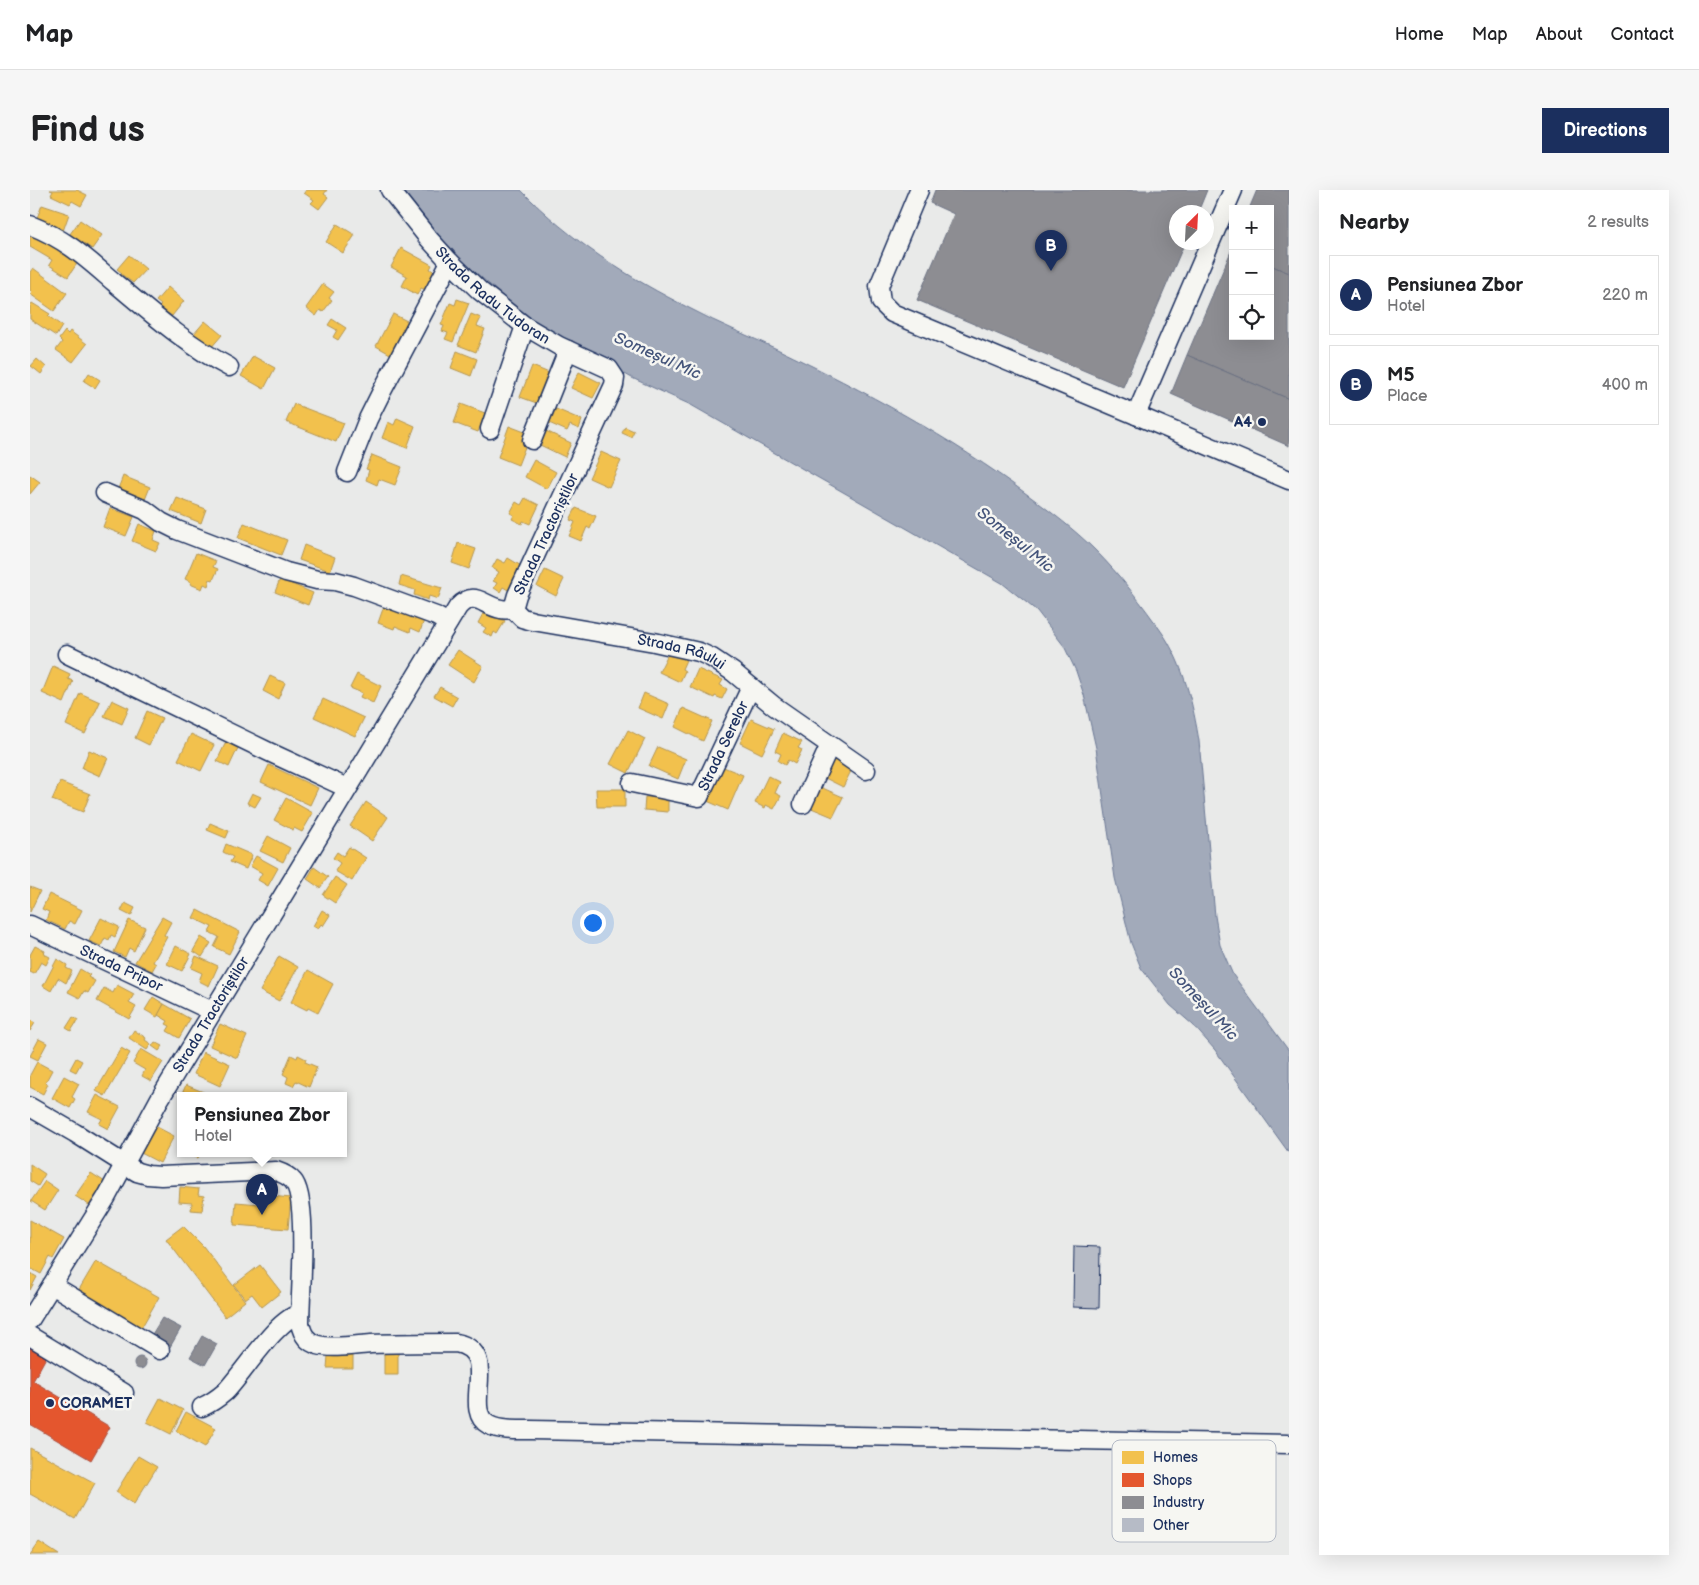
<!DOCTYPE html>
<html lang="en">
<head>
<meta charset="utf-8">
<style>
	body { margin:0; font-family:"Balsamiq Sans",sans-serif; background:#f6f6f6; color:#202124 }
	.controls { position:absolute; right:15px; top:15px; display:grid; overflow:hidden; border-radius:0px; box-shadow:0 5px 20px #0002 }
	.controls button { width:45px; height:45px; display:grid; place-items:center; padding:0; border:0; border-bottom:1px solid #e0e0e0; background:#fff; color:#202124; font:25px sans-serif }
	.compass { position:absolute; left:1139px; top:15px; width:45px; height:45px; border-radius:50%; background:#fff; box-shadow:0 5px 20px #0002; rotate:24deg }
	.you { position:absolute; left:562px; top:732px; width:18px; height:18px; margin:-12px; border:4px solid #fff; border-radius:50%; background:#1a73e8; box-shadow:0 0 0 8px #1a73e833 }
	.badge { display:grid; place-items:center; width:32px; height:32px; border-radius:50%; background:#1b2f5e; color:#fff; font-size:16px; font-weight:700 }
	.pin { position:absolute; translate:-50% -41px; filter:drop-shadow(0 1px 2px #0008) }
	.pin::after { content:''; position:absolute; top:26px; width:18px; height:15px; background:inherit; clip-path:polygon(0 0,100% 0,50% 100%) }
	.popup { position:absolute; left:147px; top:902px; width:170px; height:65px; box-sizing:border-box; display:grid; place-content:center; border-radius:0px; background:#fff; filter:drop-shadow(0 1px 4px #0005); font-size:16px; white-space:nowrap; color:#757577 }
	.popup b { font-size:19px; color:#202124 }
	.popup::after { content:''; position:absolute; left:50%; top:100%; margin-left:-10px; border:10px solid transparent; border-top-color:#fff }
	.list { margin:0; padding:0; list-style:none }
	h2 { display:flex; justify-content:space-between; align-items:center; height:65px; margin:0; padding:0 20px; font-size:21px }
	h2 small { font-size:16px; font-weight:400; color:#757577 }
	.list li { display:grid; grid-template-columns:32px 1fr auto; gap:15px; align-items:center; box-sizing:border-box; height:80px; margin:0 10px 10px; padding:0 10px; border:1px solid #e0e0e0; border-radius:0px }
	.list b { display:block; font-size:19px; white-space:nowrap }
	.list p { margin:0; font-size:16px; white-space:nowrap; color:#757577 }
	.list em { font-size:16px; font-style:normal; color:#757577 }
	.icon { flex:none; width:28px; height:28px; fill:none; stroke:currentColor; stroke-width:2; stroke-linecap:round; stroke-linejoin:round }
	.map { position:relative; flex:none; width:1259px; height:1365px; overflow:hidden; border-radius:0px }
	header { display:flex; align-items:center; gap:30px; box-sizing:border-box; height:70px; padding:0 25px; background:#fff; border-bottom:1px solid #e0e0e0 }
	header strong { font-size:24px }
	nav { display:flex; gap:28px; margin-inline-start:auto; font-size:18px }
	.intro { display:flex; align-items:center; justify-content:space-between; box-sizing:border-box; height:120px; padding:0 30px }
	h1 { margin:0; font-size:35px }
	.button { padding:12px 22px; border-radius:0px; background:#1b2f5e; color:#fff; font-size:18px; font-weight:700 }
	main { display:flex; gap:30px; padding:0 30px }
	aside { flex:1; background:#fff; border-radius:0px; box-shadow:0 5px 20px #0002 }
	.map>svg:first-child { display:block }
</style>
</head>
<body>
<header>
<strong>Map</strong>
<nav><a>Home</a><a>Map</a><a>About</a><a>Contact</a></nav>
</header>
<div class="intro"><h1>Find us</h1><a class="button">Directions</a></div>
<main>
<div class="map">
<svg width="1259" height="1365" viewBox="0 0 1259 1365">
	<rect width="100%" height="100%" fill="#e9eae9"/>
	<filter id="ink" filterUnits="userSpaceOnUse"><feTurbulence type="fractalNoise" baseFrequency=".02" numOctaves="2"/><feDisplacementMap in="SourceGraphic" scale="10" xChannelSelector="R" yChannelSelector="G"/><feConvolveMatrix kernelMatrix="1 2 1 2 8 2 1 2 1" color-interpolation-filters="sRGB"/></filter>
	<g filter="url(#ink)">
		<path fill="#a2aaba" stroke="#6c7995" d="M373,0H491C539,50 599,88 661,119C689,134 719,146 747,159C835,201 920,247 998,305C1021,322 1044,339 1065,360C1090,385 1113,415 1133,444C1154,476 1163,514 1169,551L1185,726L1190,755L1203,785L1259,861V963L1185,860L1163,835L1140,815L1111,778L1101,753L1085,688L1066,558L1054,505L1046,481L1034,456L1007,421L972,393L661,215L602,188L522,143L490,121L429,68L402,38Z"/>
		<g fill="#f2c14e" stroke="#b29553">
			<polygon points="20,0 47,0 57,5 51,16 42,11 40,14 21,5 23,1"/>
			<polygon points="276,0 297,0 294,4 298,7 289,19 281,13 284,10 274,3"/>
			<polygon points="12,15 39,24 33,41 13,34 14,30 7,28"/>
			<polygon points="50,30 72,45 62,59 40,44"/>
			<polygon points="307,34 325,45 313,63 296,52"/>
			<polygon points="3,43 33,61 32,63 48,72 38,87 19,75 22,70 0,57 0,48"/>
			<polygon points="371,58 402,75 400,79 405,82 396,100 391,98 387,105 372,96 377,86 361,77"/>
			<polygon points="99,65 116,79 103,93 91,84 92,83 87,79"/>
			<polygon points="3,78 37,103 24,121 0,104 2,102 0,100 0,82"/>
			<polygon points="293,94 304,102 299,108 302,110 293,122 290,120 286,126 276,118"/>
			<polygon points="138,97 154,111 142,126 129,117 131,115 126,111"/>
			<polygon points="427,109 439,113 423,152 415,149 418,143 412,141 414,136 411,135 420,113 425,115"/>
			<polygon points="2,113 20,124 18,126 32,136 26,146 0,129 0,116"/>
			<polygon points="363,124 379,132 362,165 346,156"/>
			<polygon points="441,124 451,128 447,136 455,139 446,162 428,155"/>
			<polygon points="302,129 316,138 308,150 303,147 307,140 298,135"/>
			<polygon points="175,131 192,145 180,159 163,145"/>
			<polygon points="35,141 38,144 40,141 57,154 43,172 26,160 32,152 29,149"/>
			<polygon points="427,161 447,169 441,186 421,178"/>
			<polygon points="223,166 245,178 234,199 211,186"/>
			<polygon points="7,169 16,177 11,184 1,176"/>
			<polygon points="502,176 524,185 512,215 490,207"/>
			<polygon points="549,182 571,193 563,208 541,198"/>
			<polygon points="59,183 70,190 65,198 54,191"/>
			<polygon points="264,214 314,233 306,252 256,232"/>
			<polygon points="431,214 455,223 448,242 424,233"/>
			<polygon points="526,219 552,230 549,239 540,235 537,241 519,233"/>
			<polygon points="367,228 385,236 377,258 352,248 358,232 364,235"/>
			<polygon points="479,236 500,244 488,275 468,267"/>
			<polygon points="595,237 604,241 601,247 592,243"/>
			<polygon points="516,241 541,253 535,267 510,255"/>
			<polygon points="571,262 591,271 579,297 559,288"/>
			<polygon points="342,265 372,277 365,295 349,289 347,295 336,290 339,280 336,279"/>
			<polygon points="504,270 526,282 517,299 495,287"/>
			<polygon points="0,285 10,292 0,304"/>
			<polygon points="93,286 120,297 114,312 86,304"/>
			<polygon points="147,308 176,319 171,333 141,321"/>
			<polygon points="495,308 509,315 500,334 493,331 492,334 482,329 484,325 480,323 486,312 491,315"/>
			<polygon points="80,318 104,327 96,346 73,337"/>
			<polygon points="546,318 566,326 560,339 557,337 551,351 539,346 545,332 540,330"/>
			<polygon points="214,333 257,350 251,365 208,348"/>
			<polygon points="109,334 126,341 123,350 130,353 126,361 102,351"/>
			<polygon points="428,353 446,359 439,379 422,373"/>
			<polygon points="274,355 305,367 300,381 269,370"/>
			<polygon points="166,363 186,371 183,377 188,379 183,390 180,389 178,396 174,394 172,399 160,394 161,392 155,389"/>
			<polygon points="478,368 493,377 480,401 473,397 470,402 464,398 467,393 463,391 469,382 462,378 467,369 475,373"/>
			<polygon points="515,380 534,389 526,406 507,396"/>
			<polygon points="371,386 412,398 408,409 399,406 398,410 384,405 385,400 369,395"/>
			<polygon points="250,389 283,403 278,415 245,402"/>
			<polygon points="354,416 394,430 390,442 381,438 380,442 365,436 364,439 348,433"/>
			<polygon points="455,420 475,431 467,444 464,442 462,447 453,442 456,438 448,433"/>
			<polygon points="428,460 453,476 444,492 418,475"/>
			<polygon points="639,462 656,470 652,479 655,481 650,492 629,482"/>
			<polygon points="23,476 40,484 38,489 43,491 34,513 12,503"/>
			<polygon points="668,479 693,490 690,495 697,499 692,509 685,506 684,508 660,497"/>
			<polygon points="327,484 351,496 343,513 330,507 332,503 320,498"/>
			<polygon points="240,486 255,493 248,509 233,501"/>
			<polygon points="410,497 427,507 422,516 404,506"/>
			<polygon points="50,503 70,512 55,544 36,535"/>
			<polygon points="614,503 639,514 633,529 608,518"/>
			<polygon points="293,509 334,528 325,546 284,527"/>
			<polygon points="82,510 99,518 92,534 74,526"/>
			<polygon points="653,518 682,531 673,551 645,537"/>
			<polygon points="117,521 132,528 119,555 105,548"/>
			<polygon points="721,529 744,539 732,564 710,553"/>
			<polygon points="598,540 615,549 598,583 580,574"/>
			<polygon points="753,543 772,552 768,558 772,560 765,574 758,570 755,575 748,571 751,564 745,561"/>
			<polygon points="161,544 184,555 171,581 148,570"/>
			<polygon points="196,552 208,558 199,577 187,571"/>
			<polygon points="628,557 656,569 648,589 619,576"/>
			<polygon points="59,560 78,568 70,586 52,578"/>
			<polygon points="802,567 823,577 813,597 793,587"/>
			<polygon points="239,575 288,598 280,615 231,592"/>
			<polygon points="691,576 713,585 698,620 677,611"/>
			<polygon points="738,586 750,592 745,603 751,606 744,619 736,615 735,618 725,613"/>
			<polygon points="30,592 60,604 53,622 22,610"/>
			<polygon points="788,596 813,607 803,627 779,617"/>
			<polygon points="566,599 595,599 595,617 567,617"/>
			<polygon points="222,603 231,607 225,617 217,613"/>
			<polygon points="615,607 638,608 638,622 614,620"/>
			<polygon points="256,608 283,623 272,642 264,638 263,640 244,630"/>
			<polygon points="336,612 358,627 342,651 320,636"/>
			<polygon points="180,633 199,641 196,648 177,640"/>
			<polygon points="238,646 260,658 253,672 230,661"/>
			<polygon points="196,654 222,665 216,679 200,672 203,667 193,662"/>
			<polygon points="319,657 336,668 322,691 305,681 310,673 303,668 307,662 313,666"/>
			<polygon points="226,666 248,678 238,696 228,690 232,683 220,676"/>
			<polygon points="284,677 298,687 290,698 277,689"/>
			<polygon points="305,687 317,695 305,713 293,705"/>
			<polygon points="0,697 10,701 0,722"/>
			<polygon points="19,704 52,720 45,734 39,731 35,739 16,730 19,722 12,719"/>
			<polygon points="95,713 105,718 101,726 91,721"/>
			<polygon points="167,720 210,742 199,764 184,757 189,747 179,742 182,737 163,728"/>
			<polygon points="292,720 300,725 293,736 291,734 288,739 283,736"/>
			<polygon points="132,727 141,732 134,745 137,747 123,772 126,774 122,781 105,772"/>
			<polygon points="71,728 89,737 85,747 81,745 79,750 75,748 71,756 59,751"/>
			<polygon points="99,730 115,737 104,761 99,758 95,767 84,762"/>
			<polygon points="171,747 181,753 172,767 163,761"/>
			<polygon points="5,756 15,761 14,764 20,767 16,775 11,772 4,784 0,782 0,765"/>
			<polygon points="146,756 161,764 152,781 137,774"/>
			<polygon points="166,766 188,776 179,796 169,791 172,783 161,778"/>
			<polygon points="249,766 268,777 249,811 230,801"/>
			<polygon points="27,769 37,775 36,778 42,781 36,793 28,788 21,801 13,796"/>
			<polygon points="50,779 60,785 58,787 65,791 58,803 54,801 50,808 38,802"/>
			<polygon points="278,780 303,794 288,823 278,818 277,820 261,812"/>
			<polygon points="87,795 104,804 99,813 106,817 99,829 67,811 74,798 83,803"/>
			<polygon points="123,807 134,814 127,827 115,820"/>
			<polygon points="134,814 160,829 149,848 137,841 140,836 136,834 138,831 128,825"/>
			<polygon points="43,827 48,830 41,841 36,838"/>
			<polygon points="0,830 5,833 0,841"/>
			<polygon points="190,834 217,846 207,868 180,856"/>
			<polygon points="104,840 116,848 115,850 121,854 117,860 99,848"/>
			<polygon points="9,849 17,853 8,870 0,866"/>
			<polygon points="125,852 133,856 129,861 122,856"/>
			<polygon points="91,858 100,863 75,906 66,901"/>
			<polygon points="111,859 133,872 121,891 112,886 115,880 103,873"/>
			<polygon points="173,862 200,874 190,896 164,884"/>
			<polygon points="261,865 267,868 268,865 276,869 275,872 287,877 279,897 266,891 263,896 256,893 258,887 253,884"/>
			<polygon points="46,868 52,871 46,882 40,879"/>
			<polygon points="7,872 22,880 15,893 18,894 13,904 0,897 0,885"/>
			<polygon points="34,886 49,894 42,907 45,909 40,918 22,908"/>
			<polygon points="156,895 183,906 151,906"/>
			<polygon points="67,905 90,917 78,939 69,934 72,929 58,922"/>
			<polygon points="125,936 144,946 130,973 111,963"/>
			<polygon points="158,964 170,964 168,968"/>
			<polygon points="0,974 15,984 8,996 0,991"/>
			<polygon points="61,983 75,992 59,1015 45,1006"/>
			<polygon points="15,991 28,1000 15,1020 1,1011"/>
			<polygon points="150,997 169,999 168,1005 174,1006 172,1021 161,1020 162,1013 149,1012"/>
			<polygon points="231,1005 261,1008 258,1039 204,1035 206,1012 230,1014"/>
			<polygon points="0,1030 34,1049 23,1069 20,1067 11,1084 0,1078"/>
			<polygon points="153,1036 173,1056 215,1111 195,1127 136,1049"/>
			<polygon points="66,1071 129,1107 110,1140 47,1103"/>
			<polygon points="230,1075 251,1102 232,1117 222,1104 215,1109 204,1095"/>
			<polygon points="0,1083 7,1087 0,1100"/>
			<polygon points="368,1161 368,1185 354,1185 354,1162"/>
			<polygon points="298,1166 323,1166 323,1178 297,1178"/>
			<polygon points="130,1208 153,1220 141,1244 117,1232"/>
			<polygon points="156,1222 186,1238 175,1257 146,1241"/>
			<polygon points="0,1258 65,1293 45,1329 0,1304"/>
			<polygon points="108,1266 127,1277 104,1314 86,1302"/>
			<polygon points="9,1352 29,1365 0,1365"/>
		</g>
		<polygon fill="#e4572e" stroke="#a84b3c" points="0,1151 19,1162 3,1191 80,1237 61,1270 0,1234"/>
		<g fill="#8d8d92" stroke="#6b7182">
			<polygon points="905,0 1177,0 1168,22 1146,22 1146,52 1155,52 1093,197 887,110 924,24 900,13"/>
			<polygon points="1227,0 1259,0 1259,83 1240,75 1240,19 1219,19"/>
			<polygon points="1202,59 1203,146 1240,146 1240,75 1259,83 1259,209 1157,165"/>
			<polygon points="1157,165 1259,209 1259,256 1141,204"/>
			<polygon points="132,1128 151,1138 140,1157 121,1146"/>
			<polygon points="172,1146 187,1154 175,1175 160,1167"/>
			<circle cx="110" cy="1173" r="6"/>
		</g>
		<polygon fill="#b6bbc6" stroke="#1b2f5e" points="1044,1056 1070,1057 1069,1118 1043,1117"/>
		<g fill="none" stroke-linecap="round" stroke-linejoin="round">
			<g stroke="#1b2f5e" stroke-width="21">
				<g id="minor">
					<path id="s1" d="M360,0L399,49L420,72L450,101L495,136L529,156L579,179L585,188L584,195L487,405L483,419"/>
					<polyline points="889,0 849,96 851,112 862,123 1106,225"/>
					<polyline points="1203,0 1106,225 1259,290"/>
					<path d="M0,35C36,49 57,69 85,93C121,123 157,155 199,177"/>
					<polyline points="460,239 495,136"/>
					<polyline points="502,250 538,160"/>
					<polyline points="317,282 338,229 352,201 420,72"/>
					<polyline points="75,303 115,320 131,332 147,340 256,382 287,390 305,391 324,396 406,426 418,433"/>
					<path id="s2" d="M483,419L492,428L503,431L624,452L669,462L682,468L703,482L744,516L836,580"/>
					<polyline points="37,464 239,562 317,598"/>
					<path id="s3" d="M602,593L669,607L721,497"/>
					<polyline points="773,614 800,555"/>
					<path id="s4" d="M0,735L182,821"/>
					<path d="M0,917L45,943L107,982L118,985L131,986L246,981C252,983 259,986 263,991C279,1008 270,1106 270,1133C272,1143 276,1152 288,1155C302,1159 326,1155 341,1154C369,1153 398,1153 426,1153C472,1162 430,1220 459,1235C471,1241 487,1240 501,1240L1259,1254"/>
					<polyline points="22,1095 130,1160"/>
					<path id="s5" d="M0,1130L76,1008L129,910L428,417C445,399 453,416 471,419C475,420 479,419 483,419"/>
					<polyline points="0,1146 94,1203"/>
					<path d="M172,1217C181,1213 188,1208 195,1202C212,1185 248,1127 270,1124"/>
				</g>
			</g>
			<use href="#minor" stroke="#f6f6f2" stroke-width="18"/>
		</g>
	</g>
	<g fill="#1b2f5e" stroke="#f6f6f2" stroke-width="2">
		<circle cx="1232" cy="232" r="5"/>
		<circle cx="20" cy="1213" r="5"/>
	</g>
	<g text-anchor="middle" stroke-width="5" stroke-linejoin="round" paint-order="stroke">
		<g font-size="15" fill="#1b2f5e" stroke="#f6f6f2">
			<text dy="5" stroke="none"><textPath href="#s1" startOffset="148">Strada Radu Tudoran</textPath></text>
			<text transform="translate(516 344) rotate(-65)" y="5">Strada Tractoriștilor</text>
			<text dy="5" stroke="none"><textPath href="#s2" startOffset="176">Strada Râului</textPath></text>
			<text dy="5" stroke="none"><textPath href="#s3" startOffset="125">Strada Serelor</textPath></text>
			<text dy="5" stroke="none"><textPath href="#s4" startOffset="101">Strada Pripor</textPath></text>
			<text dy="5" stroke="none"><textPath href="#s5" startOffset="355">Strada Tractoriștilor</textPath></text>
		</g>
		<g font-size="15" font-weight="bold" fill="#1b2f5e" stroke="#f6f6f2" text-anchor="end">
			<text x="1222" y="237">A4</text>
			<text x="30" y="1218" text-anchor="start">CORAMET</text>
		</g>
		<g font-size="16" font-style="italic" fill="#44547a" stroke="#f6f6f2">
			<text transform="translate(628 165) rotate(24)" y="6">Someșul Mic</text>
			<text transform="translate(986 349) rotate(39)" y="6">Someșul Mic</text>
			<text transform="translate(1174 813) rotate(47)" y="6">Someșul Mic</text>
		</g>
	</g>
	<rect x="1082" y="1250" width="164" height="102" rx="8" fill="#f6f6f2" stroke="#b4bac6" stroke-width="1"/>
	<rect x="1092" y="1261" width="22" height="13" fill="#f2c14e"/>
	<rect x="1092" y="1283" width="22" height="14" fill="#e4572e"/>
	<rect x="1092" y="1306" width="22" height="13" fill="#8d8d92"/>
	<rect x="1092" y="1328" width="22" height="14" fill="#b6bbc6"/>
	<g font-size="14" fill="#1b2f5e">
		<text x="1123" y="1272">Homes</text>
		<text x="1123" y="1295">Shops</text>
		<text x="1123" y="1317">Industry</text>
		<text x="1123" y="1340">Other</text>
	</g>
</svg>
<div class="controls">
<button>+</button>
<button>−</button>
<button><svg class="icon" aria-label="locate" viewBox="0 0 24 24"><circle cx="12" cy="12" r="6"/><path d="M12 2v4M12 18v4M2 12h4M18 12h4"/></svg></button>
</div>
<svg class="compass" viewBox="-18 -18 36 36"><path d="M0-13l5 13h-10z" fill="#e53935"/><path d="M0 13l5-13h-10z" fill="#757577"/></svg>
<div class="you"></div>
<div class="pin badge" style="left:232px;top:1025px">A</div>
<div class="popup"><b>Pensiunea Zbor</b>Hotel</div>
<div class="pin badge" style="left:1021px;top:81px">B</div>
</div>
<aside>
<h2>Nearby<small>2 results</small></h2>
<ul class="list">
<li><span class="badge">A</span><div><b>Pensiunea Zbor</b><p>Hotel</p></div><em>220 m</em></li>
<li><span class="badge">B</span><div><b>M5</b><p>Place</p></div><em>400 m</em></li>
</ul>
</aside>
</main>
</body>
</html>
